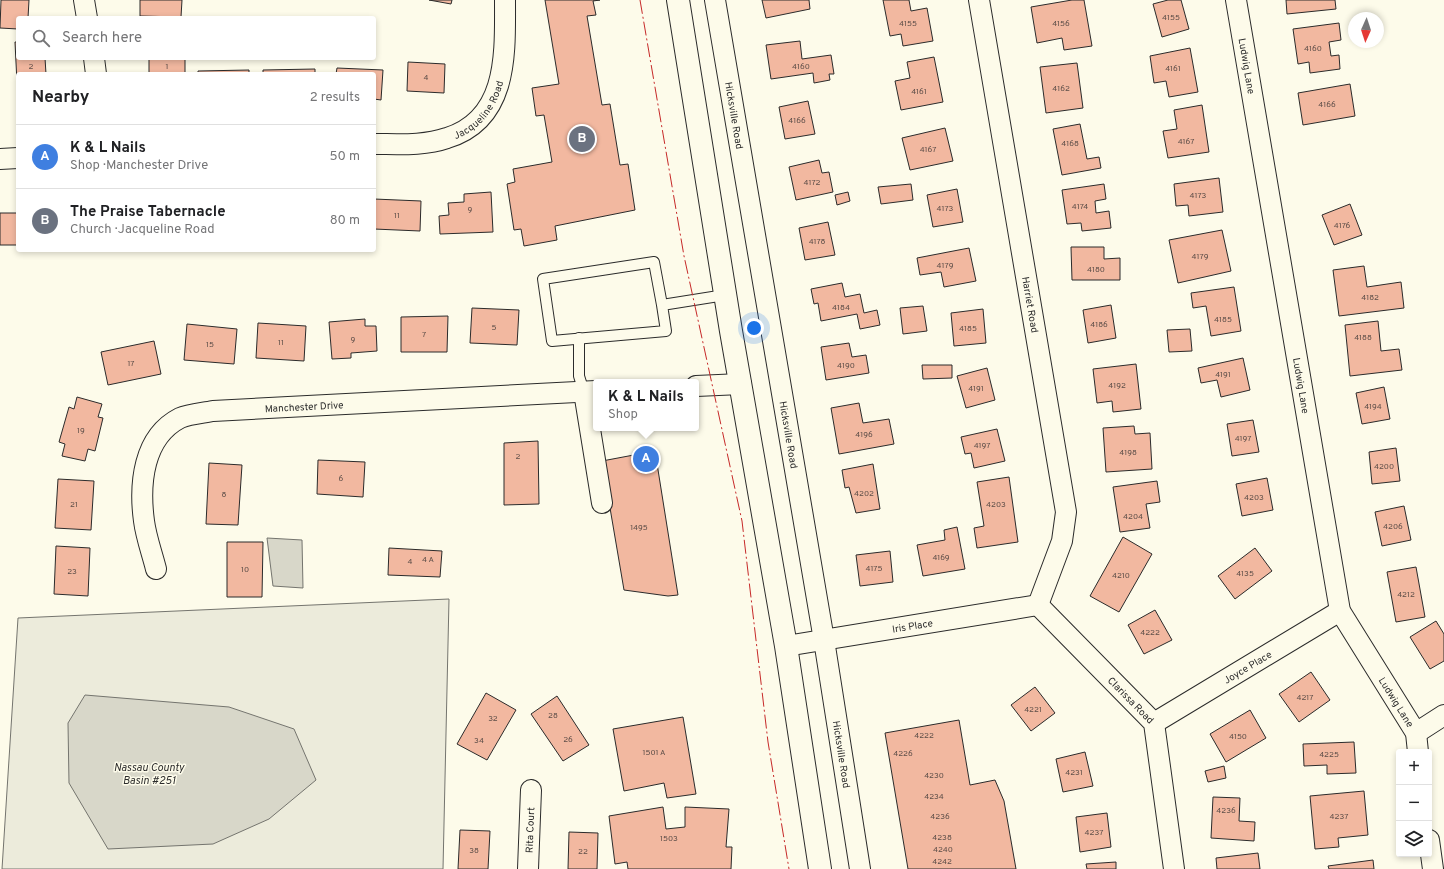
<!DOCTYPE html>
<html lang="en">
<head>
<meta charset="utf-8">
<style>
	body { margin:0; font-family:Overpass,sans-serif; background:#f6f6f6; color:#202124 }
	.controls { position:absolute; right:12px; bottom:12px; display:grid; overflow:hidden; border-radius:4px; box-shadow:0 2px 6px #0003 }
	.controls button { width:36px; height:36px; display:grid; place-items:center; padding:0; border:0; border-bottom:1px solid #e0e0e0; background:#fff; color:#202124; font:20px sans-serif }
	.compass { position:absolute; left:1348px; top:12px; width:36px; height:36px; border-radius:50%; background:#fff; box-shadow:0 2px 6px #0003; rotate:183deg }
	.you { position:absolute; left:754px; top:328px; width:14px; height:14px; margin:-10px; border:3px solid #fff; border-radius:50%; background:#1a73e8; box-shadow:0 0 0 6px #1a73e833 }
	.badge { display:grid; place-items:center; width:26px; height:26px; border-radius:50%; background:#c62828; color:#fff; font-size:13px; font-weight:700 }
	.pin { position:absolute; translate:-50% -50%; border:2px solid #fff; box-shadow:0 1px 4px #0006 }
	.popup { position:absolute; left:593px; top:379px; width:106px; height:52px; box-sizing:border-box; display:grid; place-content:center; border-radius:4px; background:#fff; filter:drop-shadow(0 1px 3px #0005); font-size:13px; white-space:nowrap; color:#757577 }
	.popup b { font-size:15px; color:#202124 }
	.popup::after { content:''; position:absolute; left:50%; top:100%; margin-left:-8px; border:8px solid transparent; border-top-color:#fff }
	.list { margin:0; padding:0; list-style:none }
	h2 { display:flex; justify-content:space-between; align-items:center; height:52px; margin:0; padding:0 16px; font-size:17px }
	h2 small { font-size:13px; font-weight:400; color:#757577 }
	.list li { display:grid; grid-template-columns:26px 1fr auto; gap:12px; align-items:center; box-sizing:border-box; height:64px; padding:0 16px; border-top:1px solid #e0e0e0 }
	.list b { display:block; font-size:15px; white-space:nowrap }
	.list p { margin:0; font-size:13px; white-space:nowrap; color:#757577 }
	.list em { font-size:13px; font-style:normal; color:#757577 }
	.icon { flex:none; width:22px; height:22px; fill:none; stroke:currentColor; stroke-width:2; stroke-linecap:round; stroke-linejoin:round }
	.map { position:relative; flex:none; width:1444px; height:869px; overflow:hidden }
	.search { position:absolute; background:#fff; box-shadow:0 2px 6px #0003; left:16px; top:16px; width:360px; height:44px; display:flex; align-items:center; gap:10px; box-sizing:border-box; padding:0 14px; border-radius:4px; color:#757577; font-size:15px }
	.panel { position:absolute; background:#fff; box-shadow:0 2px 6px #0003; left:16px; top:72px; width:360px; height:180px; border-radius:4px }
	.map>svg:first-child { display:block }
</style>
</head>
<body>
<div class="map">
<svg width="1444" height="869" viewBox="0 0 1444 869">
	<rect width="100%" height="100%" fill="#fdfbea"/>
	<polygon fill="#ecebdb" stroke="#74746e" points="449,599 443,869 2,869 18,618"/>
	<g fill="#d8d7c9" stroke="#74746e">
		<polygon points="267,538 302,540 303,588 273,586"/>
		<polygon points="85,695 229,707 294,729 316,780 269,819 213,844 108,849 69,783 68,723"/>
	</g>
	<g fill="#f2b8a0" stroke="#2b2b2b">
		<polygon points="1,0 29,0 28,18 18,18 18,29 0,28"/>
		<polygon points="140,0 182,0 181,17 140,16"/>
		<polygon points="429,0 452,0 451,4"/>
		<polygon points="545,0 600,0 593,1 596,15 587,16 602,105 610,104 620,165 628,164 635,210 555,226 557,240 524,246 521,229 514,230 507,184 515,182 513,169 552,162 544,115 536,116 532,88 559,84"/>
		<polygon points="762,0 809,0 810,9 766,18"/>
		<polygon points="883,0 909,0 911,11 927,8 933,41 903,46 901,34 890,36"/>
		<polygon points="1072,0 1084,0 1092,46 1064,50 1062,38 1037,43 1031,7"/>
		<polygon points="1168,0 1181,0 1189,29 1162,37 1153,4"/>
		<polygon points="1286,0 1335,0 1336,9 1287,14"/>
		<polygon points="1339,23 1341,40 1329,42 1331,56 1339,55 1340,69 1310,73 1309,62 1298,64 1293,29"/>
		<polygon points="800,41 802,59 831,55 834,74 829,74 830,80 814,83 813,73 771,79 766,45"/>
		<polygon points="15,42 18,42 18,58 45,58 46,74 18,74 18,104"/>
		<polygon points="1190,48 1198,92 1169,97 1166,81 1154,83 1150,56"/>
		<polygon points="934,57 943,102 901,110 895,81 910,78 907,62"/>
		<rect x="149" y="58" width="36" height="16"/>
		<polygon points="408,62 445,64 444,93 407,91"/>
		<polygon points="1077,63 1083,108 1046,113 1040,67"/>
		<polygon points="337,68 383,70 381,100 374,99 374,74 336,74"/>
		<polygon points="315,69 315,74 263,74 263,70"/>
		<polygon points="249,70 249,74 198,74 198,71"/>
		<polygon points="1350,84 1355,116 1303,125 1298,93"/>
		<polygon points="808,101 815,134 785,139 779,107"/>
		<polygon points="1202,105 1209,152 1168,158 1163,131 1177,129 1174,110"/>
		<polygon points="1080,124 1087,159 1099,157 1101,168 1062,175 1053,129"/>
		<polygon points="945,128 953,161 910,170 902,138"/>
		<polygon points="819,160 822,173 829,172 833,192 796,200 789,167"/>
		<polygon points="1219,178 1223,212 1189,216 1188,205 1176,206 1174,184"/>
		<polygon points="911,184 913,200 881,204 878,187"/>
		<polygon points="1104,184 1106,199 1095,201 1096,213 1109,211 1111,228 1082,231 1081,223 1067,224 1062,190"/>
		<polygon points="957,189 963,222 933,227 927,195"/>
		<polygon points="491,192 493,232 440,234 439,216 449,215 448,203 464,202 464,194"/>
		<polygon points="848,192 850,201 837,205 835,195"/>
		<polygon points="374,199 421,201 420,231 374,229"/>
		<polygon points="1350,204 1362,235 1334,245 1322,215"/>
		<rect x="0" y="213" width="18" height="32"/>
		<polygon points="828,222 835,255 805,260 799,228"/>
		<polygon points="1222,230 1231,271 1178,283 1169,240"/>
		<polygon points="1071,247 1104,247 1104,259 1120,258 1120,280 1072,280"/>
		<polygon points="969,248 976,281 944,287 941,272 920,275 917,258"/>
		<polygon points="1364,266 1367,287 1401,282 1404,308 1339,316 1333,270"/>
		<polygon points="842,283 845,297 860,294 864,313 877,310 880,325 860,329 857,314 821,321 818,303 814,304 811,289"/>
		<polygon points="1234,287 1241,331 1211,336 1206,306 1193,308 1191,293"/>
		<polygon points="1111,305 1116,338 1088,343 1083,310"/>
		<polygon points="923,306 927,331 903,334 900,308"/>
		<polygon points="472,308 519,310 517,345 470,343"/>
		<polygon points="983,309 986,343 954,346 951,313"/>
		<polygon points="448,316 447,352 401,352 401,317"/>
		<polygon points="365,319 365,326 376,326 377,351 351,353 351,358 332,359 329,322"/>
		<polygon points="1378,321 1381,351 1399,349 1402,370 1350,376 1345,325"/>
		<polygon points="258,323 306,326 304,361 256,358"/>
		<polygon points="187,324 237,329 234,364 184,360"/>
		<polygon points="1190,329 1192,351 1169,352 1167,330"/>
		<polygon points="154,341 161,374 108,385 101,352"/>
		<polygon points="849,343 852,357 866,355 869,373 826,380 821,347"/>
		<polygon points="1243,358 1250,390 1221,397 1217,380 1201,383 1198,368"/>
		<polygon points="1136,364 1141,409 1113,412 1112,401 1097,403 1093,369"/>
		<polygon points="922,365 952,365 952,378 923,379"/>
		<polygon points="987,368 995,400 966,408 957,376"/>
		<polygon points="1384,387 1390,419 1362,424 1356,393"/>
		<polygon points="77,397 102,404 98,417 103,418 95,451 88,449 85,461 62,456 65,444 59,442 69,407 74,409"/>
		<polygon points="859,403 863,423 889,419 894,444 839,454 831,408"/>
		<polygon points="1253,420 1259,452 1232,456 1227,424"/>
		<polygon points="1134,426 1135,434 1150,433 1152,469 1106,472 1103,428"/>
		<polygon points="997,429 1005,461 974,468 971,453 965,454 961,437"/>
		<polygon points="538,441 539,504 504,505 504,443"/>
		<polygon points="1396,448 1400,481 1372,484 1369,452"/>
		<polygon points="655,451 678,595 668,596 624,590 602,461"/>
		<polygon points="318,460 365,462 363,497 317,494"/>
		<polygon points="209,463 242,465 238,525 206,524"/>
		<polygon points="873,464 880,509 856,513 849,487 845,488 842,470"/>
		<polygon points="1009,477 1018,542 977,548 974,528 984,526 977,482"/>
		<polygon points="1267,478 1273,510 1242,516 1236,484"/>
		<polygon points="58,479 94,481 91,530 55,528"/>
		<polygon points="1157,481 1160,502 1146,504 1150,528 1120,532 1113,487"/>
		<polygon points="1404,506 1411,540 1382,546 1375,512"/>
		<polygon points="957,527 965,569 923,576 917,545 945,540 944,530"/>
		<polygon points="1123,537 1152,554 1119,612 1090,596"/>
		<polygon points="227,542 263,542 262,597 227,597"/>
		<polygon points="56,546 90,548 88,596 54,594"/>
		<polygon points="389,548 442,551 440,577 388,575"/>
		<polygon points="1255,548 1272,571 1235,599 1218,576"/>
		<polygon points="890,551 893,582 860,586 856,555"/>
		<polygon points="1416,567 1425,617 1396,622 1387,572"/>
		<polygon points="1155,610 1172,640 1144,654 1128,625"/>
		<polygon points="1436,621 1444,634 1444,661 1430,669 1410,637"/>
		<polygon points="1311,672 1330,700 1299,722 1279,694"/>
		<polygon points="1035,687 1055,713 1031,731 1011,705"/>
		<polygon points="486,693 516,710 487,760 457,744"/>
		<polygon points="557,696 589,745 563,761 531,714"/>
		<polygon points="1250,710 1266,738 1226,762 1210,734"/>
		<polygon points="683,717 696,794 667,798 664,783 624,791 613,729"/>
		<polygon points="959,720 970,785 995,780 1004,801 1016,869 908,869 885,733"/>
		<polygon points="1354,742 1356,773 1327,774 1327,765 1304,766 1303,744"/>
		<polygon points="1085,752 1093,786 1063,792 1056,759"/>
		<polygon points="1224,766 1226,778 1208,782 1205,771"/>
		<polygon points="1364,791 1368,835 1338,838 1339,847 1315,849 1310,796"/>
		<polygon points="1213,797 1240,798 1239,821 1255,822 1254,841 1211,838"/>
		<polygon points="663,807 666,829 685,827 685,807 729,809 726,847 732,847 731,869 628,869 627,862 615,864 609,816"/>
		<polygon points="1107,813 1111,847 1080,852 1076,817"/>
		<polygon points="460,830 490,831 488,869 458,869"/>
		<polygon points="569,832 598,833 597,869 568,869"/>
		<polygon points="1258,853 1260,869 1217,869 1216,858"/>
		<polygon points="1373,860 1374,869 1329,869 1328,866"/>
		<polygon points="1116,862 1116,869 1087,869 1086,864"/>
	</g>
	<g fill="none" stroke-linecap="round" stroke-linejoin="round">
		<g stroke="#2b2b2b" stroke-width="12">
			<g id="service">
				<polyline points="662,305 654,262 543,279 552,341 666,331 662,305 725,295"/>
				<polyline points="579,338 579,376 584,392"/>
			</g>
		</g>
		<g stroke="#2b2b2b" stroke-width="22">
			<g id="minor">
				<polyline points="84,0 87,18"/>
				<path id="s1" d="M715,0L824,640L860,869"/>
				<path id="s2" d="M979,0L1066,512L1062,541L1038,605"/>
				<path id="s3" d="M1236,0L1340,611L1416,733L1418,752"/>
				<polyline points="94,58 96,74"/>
				<path id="s4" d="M374,144C398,144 424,146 447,138C509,119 505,52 505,0"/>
				<polyline points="0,159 18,158"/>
				<polyline points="696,386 741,384"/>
				<polyline points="584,392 602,503"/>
				<path id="s5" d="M156,569C152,553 146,537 144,521C139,484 143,437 180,418C189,414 203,413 213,411L596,391"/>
				<path id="s6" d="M1038,605L1154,723L1174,869"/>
				<path id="s7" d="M786,646L1038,605"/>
				<path id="s8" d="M1154,723L1340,611"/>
				<polyline points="1416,733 1444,715"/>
				<polyline points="1429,840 1433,869"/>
				<path id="s9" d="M528,869L531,790"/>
			</g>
		</g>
		<g stroke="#2b2b2b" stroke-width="24">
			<polyline id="primary" points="678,0 731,331 786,646 820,869"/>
		</g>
		<use href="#service" stroke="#fdfbea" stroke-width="10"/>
		<use href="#minor" stroke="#fdfbea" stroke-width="20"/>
		<use href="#primary" stroke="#fdfbea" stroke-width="22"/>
		<polyline stroke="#c62828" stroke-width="1" stroke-dasharray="14 3 2 3" stroke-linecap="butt" points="640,0 684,256 742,521 768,742 789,869"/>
	</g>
	<g text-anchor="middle" stroke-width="3" stroke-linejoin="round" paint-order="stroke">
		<g font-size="8" fill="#5d4e48">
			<text x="1171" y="20">4155</text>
			<text x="908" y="26">4155</text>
			<text x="1061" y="26">4156</text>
			<text x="1313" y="51">4160</text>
			<text x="31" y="69">2</text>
			<text x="167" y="69">1</text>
			<text x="801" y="69">4160</text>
			<text x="1173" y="71">4161</text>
			<text x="426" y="80">4</text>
			<text x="1061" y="91">4162</text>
			<text x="919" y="94">4161</text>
			<text x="1327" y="107">4166</text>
			<text x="797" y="123">4166</text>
			<text x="1186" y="144">4167</text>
			<text x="1070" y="146">4168</text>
			<text x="928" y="152">4167</text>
			<text x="812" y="185">4172</text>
			<text x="1198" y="198">4173</text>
			<text x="1080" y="209">4174</text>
			<text x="945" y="211">4173</text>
			<text x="470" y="212">9</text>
			<text x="397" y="218">11</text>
			<text x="1342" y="228">4176</text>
			<text x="817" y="244">4178</text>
			<text x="1200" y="259">4179</text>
			<text x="945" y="268">4179</text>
			<text x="1096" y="272">4180</text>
			<text x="1370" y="300">4182</text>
			<text x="841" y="310">4184</text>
			<text x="1223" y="322">4185</text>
			<text x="1099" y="327">4186</text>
			<text x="494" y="330">5</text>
			<text x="968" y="331">4185</text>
			<text x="424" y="337">7</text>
			<text x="1363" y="340">4188</text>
			<text x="353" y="342">9</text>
			<text x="281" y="345">11</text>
			<text x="210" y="347">15</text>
			<text x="131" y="366">17</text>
			<text x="846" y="368">4190</text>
			<text x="1223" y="377">4191</text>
			<text x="1117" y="388">4192</text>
			<text x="976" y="391">4191</text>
			<text x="1373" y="409">4194</text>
			<text x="81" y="433">19</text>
			<text x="864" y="437">4196</text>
			<text x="1243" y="441">4197</text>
			<text x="982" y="448">4197</text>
			<text x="1128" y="455">4198</text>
			<text x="518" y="459">2</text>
			<text x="1384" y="469">4200</text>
			<text x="341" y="481">6</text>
			<text x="864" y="496">4202</text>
			<text x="224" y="497">8</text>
			<text x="1254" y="500">4203</text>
			<text x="74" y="507">21</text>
			<text x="996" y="507">4203</text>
			<text x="1133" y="519">4204</text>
			<text x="1393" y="529">4206</text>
			<text x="639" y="530">1495</text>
			<text x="941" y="560">4169</text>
			<text x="428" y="562">4 A</text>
			<text x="410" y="564">4</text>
			<text x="874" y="571">4175</text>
			<text x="245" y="572">10</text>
			<text x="72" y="574">23</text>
			<text x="1245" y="576">4135</text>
			<text x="1121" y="578">4210</text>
			<text x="1406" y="597">4212</text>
			<text x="1150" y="635">4222</text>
			<text x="1305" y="700">4217</text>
			<text x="1033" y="712">4221</text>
			<text x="553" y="718">28</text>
			<text x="493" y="721">32</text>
			<text x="924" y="738">4222</text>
			<text x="1238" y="739">4150</text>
			<text x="568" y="742">26</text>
			<text x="479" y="743">34</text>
			<text x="654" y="755">1501 A</text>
			<text x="903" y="756">4226</text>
			<text x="1329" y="757">4225</text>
			<text x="1074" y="775">4231</text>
			<text x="934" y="778">4230</text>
			<text x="934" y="799">4234</text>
			<text x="1226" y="813">4236</text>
			<text x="940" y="819">4236</text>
			<text x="1339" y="819">4237</text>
			<text x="1094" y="835">4237</text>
			<text x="942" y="840">4238</text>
			<text x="669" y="841">1503</text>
			<text x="943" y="852">4240</text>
			<text x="474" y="853">38</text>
			<text x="583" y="854">22</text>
			<text x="942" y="864">4242</text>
		</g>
		<g font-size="10" fill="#2b2b2b" stroke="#fdfbea">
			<text dy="4" stroke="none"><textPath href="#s3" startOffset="67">Ludwig Lane</textPath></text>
			<text dy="4" stroke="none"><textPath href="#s4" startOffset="118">Jacqueline Road</textPath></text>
			<text dy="4" stroke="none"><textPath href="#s1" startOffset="117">Hicksville Road</textPath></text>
			<text dy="4" stroke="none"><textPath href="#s2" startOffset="309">Harriet Road</textPath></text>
			<text dy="4" stroke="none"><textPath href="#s3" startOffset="391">Ludwig Lane</textPath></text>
			<text dy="4" stroke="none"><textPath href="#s5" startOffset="291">Manchester Drive</textPath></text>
			<text dy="4" stroke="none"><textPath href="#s1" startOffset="441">Hicksville Road</textPath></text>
			<text dy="4" stroke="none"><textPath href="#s7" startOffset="128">Iris Place</textPath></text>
			<text dy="4" stroke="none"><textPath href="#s8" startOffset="109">Joyce Place</textPath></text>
			<text dy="4" stroke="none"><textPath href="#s6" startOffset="133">Clarissa Road</textPath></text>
			<text dy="4" stroke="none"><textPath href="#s3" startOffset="727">Ludwig Lane</textPath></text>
			<text dy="4" stroke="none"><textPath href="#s1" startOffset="765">Hicksville Road</textPath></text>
			<text dy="4" stroke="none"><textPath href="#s9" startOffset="39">Rita Court</textPath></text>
		</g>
		<g font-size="11" font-style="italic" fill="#2b2b2b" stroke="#fdfbea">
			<text x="149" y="771">Nassau County<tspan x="149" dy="13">Basin #251</tspan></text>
		</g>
	</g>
</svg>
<div class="controls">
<button>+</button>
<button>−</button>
<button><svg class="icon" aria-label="layers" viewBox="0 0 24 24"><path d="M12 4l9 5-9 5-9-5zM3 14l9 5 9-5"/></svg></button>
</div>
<svg class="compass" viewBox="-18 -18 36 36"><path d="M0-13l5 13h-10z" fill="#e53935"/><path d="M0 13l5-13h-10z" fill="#757577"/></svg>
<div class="you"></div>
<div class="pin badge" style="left:646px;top:459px;background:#3f7fe0">A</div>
<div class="popup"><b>K &amp; L Nails</b>Shop</div>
<div class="pin badge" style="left:582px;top:139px;background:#6b7280">B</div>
<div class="search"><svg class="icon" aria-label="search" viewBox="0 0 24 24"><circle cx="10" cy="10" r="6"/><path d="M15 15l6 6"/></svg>Search here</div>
<section class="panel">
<h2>Nearby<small>2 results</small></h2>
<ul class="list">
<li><span class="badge" style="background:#3f7fe0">A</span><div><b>K &amp; L Nails</b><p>Shop · Manchester Drive</p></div><em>50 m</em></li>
<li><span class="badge" style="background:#6b7280">B</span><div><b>The Praise Tabernacle</b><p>Church · Jacqueline Road</p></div><em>80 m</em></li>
</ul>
</section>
</div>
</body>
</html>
